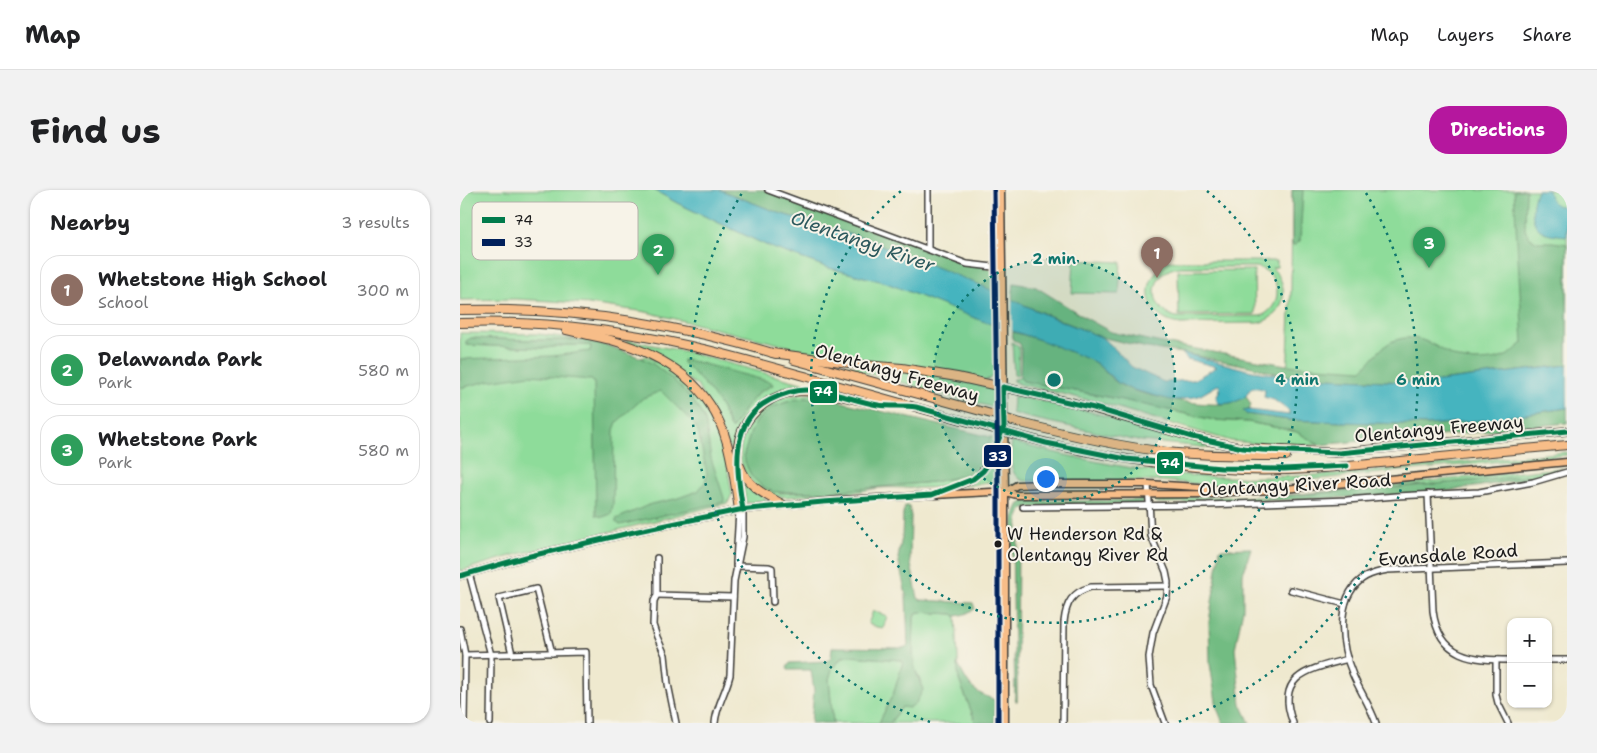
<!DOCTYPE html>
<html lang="en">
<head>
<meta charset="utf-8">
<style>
	body { margin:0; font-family:"Shantell Sans",sans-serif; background:#f2f2f2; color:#202124 }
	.controls { position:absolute; right:15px; bottom:15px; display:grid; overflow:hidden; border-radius:10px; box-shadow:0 1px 4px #0004 }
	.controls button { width:45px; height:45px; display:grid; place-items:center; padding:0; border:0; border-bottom:1px solid #e0e0e0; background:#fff; color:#202124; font:25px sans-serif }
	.you { position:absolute; left:585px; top:288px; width:18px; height:18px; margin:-12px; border:4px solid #fff; border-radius:50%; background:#1a73e8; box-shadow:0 0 0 8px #1a73e833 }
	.badge { display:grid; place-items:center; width:32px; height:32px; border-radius:50%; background:#b5179e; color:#fff; font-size:16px; font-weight:700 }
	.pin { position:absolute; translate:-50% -41px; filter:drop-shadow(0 1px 2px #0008) }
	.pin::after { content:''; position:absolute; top:26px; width:18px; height:15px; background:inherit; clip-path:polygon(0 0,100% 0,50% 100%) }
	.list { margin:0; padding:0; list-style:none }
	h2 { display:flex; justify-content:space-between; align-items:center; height:65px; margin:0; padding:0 20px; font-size:21px }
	h2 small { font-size:16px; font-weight:400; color:#757577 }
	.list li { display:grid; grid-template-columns:32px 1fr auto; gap:15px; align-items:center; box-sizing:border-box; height:70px; margin:0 10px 10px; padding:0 10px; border:1px solid #e0e0e0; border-radius:20px }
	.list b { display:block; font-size:19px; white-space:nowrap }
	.list p { margin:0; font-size:16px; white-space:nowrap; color:#757577 }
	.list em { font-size:16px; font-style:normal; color:#757577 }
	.map { position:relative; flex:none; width:1107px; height:533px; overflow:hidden; border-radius:20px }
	header { display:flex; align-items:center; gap:30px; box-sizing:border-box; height:70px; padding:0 25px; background:#fff; border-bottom:1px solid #e0e0e0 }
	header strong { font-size:24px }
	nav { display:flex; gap:28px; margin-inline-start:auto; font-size:18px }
	.intro { display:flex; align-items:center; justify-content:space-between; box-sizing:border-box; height:120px; padding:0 30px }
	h1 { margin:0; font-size:35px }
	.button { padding:12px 22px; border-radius:20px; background:#b5179e; color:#fff; font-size:18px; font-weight:700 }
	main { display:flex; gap:30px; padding:0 30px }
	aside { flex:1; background:#fff; border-radius:20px; box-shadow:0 1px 4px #0004 }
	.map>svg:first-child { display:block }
</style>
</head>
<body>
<header>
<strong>Map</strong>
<nav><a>Map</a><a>Layers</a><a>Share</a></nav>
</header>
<div class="intro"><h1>Find us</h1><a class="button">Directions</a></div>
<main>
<aside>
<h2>Nearby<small>3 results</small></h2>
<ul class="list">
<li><span class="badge" style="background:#8d6e63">1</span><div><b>Whetstone High School</b><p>School</p></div><em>300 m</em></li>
<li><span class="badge" style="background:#2e9e5b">2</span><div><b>Delawanda Park</b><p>Park</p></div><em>580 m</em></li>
<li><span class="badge" style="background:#2e9e5b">3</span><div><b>Whetstone Park</b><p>Park</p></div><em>580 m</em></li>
</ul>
</aside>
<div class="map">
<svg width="1107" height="533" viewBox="0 0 1107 533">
	<rect width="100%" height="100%" fill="#f7f3e8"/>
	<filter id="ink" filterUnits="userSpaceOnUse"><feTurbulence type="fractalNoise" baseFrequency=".02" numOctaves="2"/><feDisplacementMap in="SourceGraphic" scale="10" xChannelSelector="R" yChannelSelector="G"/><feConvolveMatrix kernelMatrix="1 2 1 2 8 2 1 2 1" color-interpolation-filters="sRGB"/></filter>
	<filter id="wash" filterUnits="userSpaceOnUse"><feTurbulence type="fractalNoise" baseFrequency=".0096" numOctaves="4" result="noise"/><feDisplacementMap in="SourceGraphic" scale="20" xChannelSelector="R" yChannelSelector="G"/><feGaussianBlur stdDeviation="1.12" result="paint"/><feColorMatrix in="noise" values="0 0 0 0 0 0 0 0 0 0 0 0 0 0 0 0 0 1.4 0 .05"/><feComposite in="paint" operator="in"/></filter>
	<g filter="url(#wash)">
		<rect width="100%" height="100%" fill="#efe9cf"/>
		<g fill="#8edc9a" stroke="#557c5b" fill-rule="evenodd">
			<path d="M0,0H194L217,13L310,57L369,78L424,92L536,136L534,185C525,194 520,189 511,185C505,183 499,182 494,181L381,169L186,122L129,114L91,111L55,109L0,110Z"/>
			<polygon points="832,0 1107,0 1107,175 865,189 827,186 831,102"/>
			<polygon points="614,70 661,72 659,104 612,103"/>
			<path d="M700,71H817V77L812,78C832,96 825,127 798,133L720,134C690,131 678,99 700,78ZM797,77C822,84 824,116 801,126L716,127C686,119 689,80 720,77Z"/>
			<polygon points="794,80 795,124 719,125 718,81"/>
			<polygon points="0,143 78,144 124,150 63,150 11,148 6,155 86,158 107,155 130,155 131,156 131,161 182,168 185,166 211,179 233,199 249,220 263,251 272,304 268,313 47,367 0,381"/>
			<path d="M167,150L228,162L352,196V198L331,199L287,226L276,245L273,260H271L237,195L166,152ZM243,192L313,195L299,202L286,217L272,238H270L258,210Z"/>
			<polygon points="552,152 559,157 558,185 557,186 554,185"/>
			<polygon points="385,175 462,183 533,198 536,201 535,218 385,177"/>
			<polygon points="560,187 563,191 658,209 754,230 788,232 824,239 837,242 859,255 811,255 771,251 648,215 587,200 562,195 553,191 553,189 557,189"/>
			<path d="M352,204L369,209C337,207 323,209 298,229L319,303L367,302L473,292L493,288L517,275L531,247L535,248C531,263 524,281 509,288C481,303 449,296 419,298C411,299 404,301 396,302C380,304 363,304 347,305C335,306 321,309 309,304C266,283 276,236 311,213C323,205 338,205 352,204Z"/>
			<polygon points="553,206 609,216 761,257 761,259 673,250 570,228 552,223"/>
			<path d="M552,252C622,270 692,285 764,287C825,289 885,283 945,278C999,272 1053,267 1107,262V265L784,296L750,295L703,291H564C549,287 550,266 552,252Z"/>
			<polygon points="536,259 535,291 504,296 509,293"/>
			<polygon points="1103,278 1074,288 1076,286 818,306"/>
			<polygon points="282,288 294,301 307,310 286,313"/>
			<polygon points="699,307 808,307 806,309 807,310 697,313 695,312 695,309"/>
			<polygon points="413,421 427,426 423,439 408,434"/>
			<polygon points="458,422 493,424 496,426 499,490 516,533 430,533 442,517 463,497 455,479 453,467 454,427"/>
			<polygon points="389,466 441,470 443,472 434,502 419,533 373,533 369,489 372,479 383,467"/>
		</g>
		<g fill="#72bc82" stroke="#476c4f">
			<polygon points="260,0 311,0 339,12 535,81 535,102 406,49 319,23"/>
			<polygon points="832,0 843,0 840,51 835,55 832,55"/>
			<path d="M1054,0H1066L1065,40L1070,48L1078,52H1092L1107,54V175L963,193L827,186L792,177L722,163L687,158L641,147L552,110L554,93L576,97L624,127L651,142L697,152L826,175L902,180C911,171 921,156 933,151C958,141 975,157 995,167C1007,173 1036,172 1048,165C1053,162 1058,157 1063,153Z"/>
			<path d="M553,142C579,149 606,157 629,169C641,175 648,187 659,194C677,206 742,216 764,214C772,213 779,209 786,206L791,215L789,220L784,221L786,224L829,230L968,235L1025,230L1107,218V233L941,250L922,249L859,255L837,242L824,239L788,232L754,230L658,209L563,191L560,187L561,157L560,154L552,149Z"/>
			<polygon points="11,148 63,150 124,150 149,156 182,168 193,174 214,190 235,213 245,230 251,268 264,308 264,312 160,335 156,332 156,329 191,314 215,309 238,301 245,292 247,284 238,241 233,233 201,201 183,208 157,232 154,240 153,315 151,324 143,327 136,325 134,193 132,190 70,185 28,191 0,198 0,169 93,166 130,161 131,156 130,155 107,155 86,158 6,155 6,151"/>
			<path d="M223,170L236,172L311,192L313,195L299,202L286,217L272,239L270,238C261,209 244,193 223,173Z"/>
			<polygon points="345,208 369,209 531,247 530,251 517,275 508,283 493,288 473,292 367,302 313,302 302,296 291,286 285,272 284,264 291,241 298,229 312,217 333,210"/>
			<polygon points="1076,285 1074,288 968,304 826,310 807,310 806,309 808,307 919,299"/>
			<polygon points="682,310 684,311 682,314 563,318 558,330 557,512 555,509 552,349 554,327 559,315 563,312 571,311"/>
			<polygon points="445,316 449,316 451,326 450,370 458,408 461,410 513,413 515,419 505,424 496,426 493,424 458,422 454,427 453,467 455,479 463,500 456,513 449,518 442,517 430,533 419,533 434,502 443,472 441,470 389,466 382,467 372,479 369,489 373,533 351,533 354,501 351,480 328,480 327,477 330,473 367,471 371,467 372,458 374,457 443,458 448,456 446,405 438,368 442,347 443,324"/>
			<polygon points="791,358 783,384 783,419 775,459 781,514 790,533 763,533 757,518 750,474 749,432 760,359"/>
			<path d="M497,473C510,496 509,500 535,510V533H516L499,490Z"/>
		</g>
		<g fill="#45b4bf" stroke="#30686e">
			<path d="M194,0H260L319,23L406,49L518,94L584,124L641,147L651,155L672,177L704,192L733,190L757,177L727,169L722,163L792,181L827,186L963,193L1107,175V218L1025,230L968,235L829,230L786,224L783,221L789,220L829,225V221L814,210L804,207L805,200C802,199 797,197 793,198C789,199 788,204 785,207C778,212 766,215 758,213L756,209L760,199L759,195L756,196L739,206L720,210H711L670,199L658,193L636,173L628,169L583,151L522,131L424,92L369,78L310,57L217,13Z"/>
			<path d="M1077,0H1088C1090,11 1095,19 1107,15V46C1099,45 1086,45 1079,39C1069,30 1072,11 1077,0Z"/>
		</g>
		<polygon fill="#efe9cf" points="536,100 552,107 552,144 537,139"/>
	</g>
	<g filter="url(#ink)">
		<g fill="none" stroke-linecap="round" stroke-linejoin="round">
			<g stroke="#3c3b37" stroke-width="8">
				<g id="minor">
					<polyline points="308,0 507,74 542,78"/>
					<polyline points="468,0 468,59"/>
					<polyline points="688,294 691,346 706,382 708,392 707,406 693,443 689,467 691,495 705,533"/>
					<path d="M968,304L973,421C979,468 1013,470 1051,470"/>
					<polyline points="563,317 747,315 887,310 936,306 1019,302 1073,292 1107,282"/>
					<polyline points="197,368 197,405 194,411 193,435 197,447 205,465 208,494 216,533"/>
					<polyline points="276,373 279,320"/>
					<polyline points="276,376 309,377 312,378 313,412"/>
					<polyline points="9,383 31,465 30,533"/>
					<polyline points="831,400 885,414"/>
					<polyline points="197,405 273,407"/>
					<polyline points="0,439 5,465 4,533"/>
					<polyline points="52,464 39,408 76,399 92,463"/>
					<polyline points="5,465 126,462 127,533"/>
					<polyline points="1036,470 1036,505 1038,513 1048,533"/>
					<polyline points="1088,470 1107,470"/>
					<path d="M255,533C256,517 266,502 270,485L274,391L283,347V320"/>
					<path d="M603,533L604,432C606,413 612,402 631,397L708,396"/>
					<path d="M833,533C814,484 851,479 888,469"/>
					<path d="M916,533C910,516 900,501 893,485C881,457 874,410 902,389C910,383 919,382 927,380L1107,373"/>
				</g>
			</g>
			<g stroke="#3c3b37" stroke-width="9">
				<g id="major">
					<polyline points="541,0 545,302 545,533"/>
					<polyline points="545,302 557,295 582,294 688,294 738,297 761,300"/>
					<path d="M478,303C488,299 498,296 507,292C530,282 534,259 543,238"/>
					<polyline points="0,386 66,367 178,341 279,320 380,310 531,302 545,302 557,305 753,304 770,302 814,300 1107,272"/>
				</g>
			</g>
			<g stroke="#3c3b37" stroke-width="10">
				<g id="highway">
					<path d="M0,120C107,117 214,133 316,164"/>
					<path d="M0,133C77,130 154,139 230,156C271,165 311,177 351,188C412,205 473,222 534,239"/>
					<path d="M106,140C121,144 136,146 151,150C206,166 251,194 267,253C273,275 276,298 279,320"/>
					<polyline points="312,163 404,175 442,178 497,187 614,213 732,247 783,258 879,263"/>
					<polyline points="334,170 535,225"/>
					<path d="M553,231C604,244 655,256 707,262C747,266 787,266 826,266"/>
					<path d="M553,244C628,265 704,277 782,280C835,282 888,276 941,271C996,265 1052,260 1107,255"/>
					<polyline points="875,263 1107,241"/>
					<path d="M280,276C287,297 306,305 324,315"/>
					<path d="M278,285C275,262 277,239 295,222C338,179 387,216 437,215"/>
				</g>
			</g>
			<use href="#minor" stroke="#fff" stroke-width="5"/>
			<use href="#major" stroke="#f7bd88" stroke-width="6"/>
			<use href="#highway" stroke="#f7bd88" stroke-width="8"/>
			<g stroke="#3c3b37" stroke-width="10" stroke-linecap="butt">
				<g id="highway-bridge">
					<polyline points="535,225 553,231"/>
					<polyline points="534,239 553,244"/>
				</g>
			</g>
			<use href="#highway-bridge" stroke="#f7bd88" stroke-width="8"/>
			<g stroke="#f7f3e8" stroke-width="9">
				<g id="bus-1">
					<path d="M283,320C277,282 268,231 310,210C322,204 333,200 346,200C371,200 394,211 418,215C430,217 443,215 456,217L586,253L666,269L761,278L824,279L887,276"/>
					<polyline points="0,386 66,367 178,341 279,320 363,312 472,305 513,289 523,281 528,274 544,237 543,197 634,218 732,247 783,258 802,260 879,263 1107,241"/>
				</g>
			</g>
			<g stroke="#f7f3e8" stroke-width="9">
				<polyline id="bus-2" points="534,0 538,302 538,533"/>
			</g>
			<use href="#bus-1" stroke="#007b4b" stroke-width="5"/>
			<use href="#bus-2" stroke="#00205b" stroke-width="5"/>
		</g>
	</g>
	<circle cx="594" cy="190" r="121" fill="#0f766e" fill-opacity=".12"/>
	<g fill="none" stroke="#0f766e" stroke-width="2.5" stroke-dasharray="2.5 5">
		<circle cx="594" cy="190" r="121"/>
		<path d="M747 1A243 243 0 1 1 441 1"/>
		<path d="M470 532A364 364 0 0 1 282 3M906 3A364 364 0 0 1 718 532"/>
	</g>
	<circle fill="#1c1c1c" stroke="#f7f3e8" stroke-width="2" cx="538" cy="354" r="4.5"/>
	<g text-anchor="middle" stroke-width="4" stroke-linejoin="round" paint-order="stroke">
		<g font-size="17" fill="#1c1c1c" stroke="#f7f3e8" text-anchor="start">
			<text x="547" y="350">W Henderson Rd &amp;<tspan x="547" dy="21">Olentangy River Rd</tspan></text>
		</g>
		<g font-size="18" fill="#1c1c1c" stroke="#f7f3e8">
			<text transform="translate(437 183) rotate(16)" y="6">Olentangy Freeway</text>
			<text transform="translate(979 239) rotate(-5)" y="6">Olentangy Freeway</text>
			<text transform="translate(835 295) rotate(-3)" y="6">Olentangy River Road</text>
			<text transform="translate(988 365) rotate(-4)" y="6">Evansdale Road</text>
		</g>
		<g font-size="19" font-style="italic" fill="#2c595d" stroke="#f7f3e8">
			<text transform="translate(403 51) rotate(19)" y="7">Olentangy River</text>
		</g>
	</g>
	<rect x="12" y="12" width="166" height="58" rx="8" fill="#f7f3e8" stroke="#b5b2ab" stroke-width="1"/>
	<rect x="22" y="27" width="23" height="6" fill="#007b4b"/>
	<rect x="22" y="49" width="23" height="7" fill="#00205b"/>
	<g font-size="14" fill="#1c1c1c">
		<text x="54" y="35">74</text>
		<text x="54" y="57">33</text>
	</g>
	<circle cx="594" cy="190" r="8" fill="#0f766e" stroke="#f7f3e8" stroke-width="2.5"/>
	<g font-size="15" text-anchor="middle" font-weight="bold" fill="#0f766e" stroke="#f7f3e8" stroke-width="4" stroke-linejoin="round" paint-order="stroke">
		<text x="594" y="74">2 min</text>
		<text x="837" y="195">4 min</text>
		<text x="958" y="195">6 min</text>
	</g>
	<g stroke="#f7f3e8" stroke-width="2">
		<rect x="349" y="190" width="29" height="24" rx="5" fill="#007b4b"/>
		<rect x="523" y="254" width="29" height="24" rx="5" fill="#00205b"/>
		<rect x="696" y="261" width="28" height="24" rx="5" fill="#007b4b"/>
	</g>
	<g font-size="14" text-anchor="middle" font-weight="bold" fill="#fff">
		<text x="363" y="206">74</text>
		<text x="538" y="271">33</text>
		<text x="710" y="278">74</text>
	</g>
</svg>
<div class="controls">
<button>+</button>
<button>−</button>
</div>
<div class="you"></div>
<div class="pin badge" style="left:697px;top:88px;background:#8d6e63">1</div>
<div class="pin badge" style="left:198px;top:85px;background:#2e9e5b">2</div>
<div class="pin badge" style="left:969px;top:78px;background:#2e9e5b">3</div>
</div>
</main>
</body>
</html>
